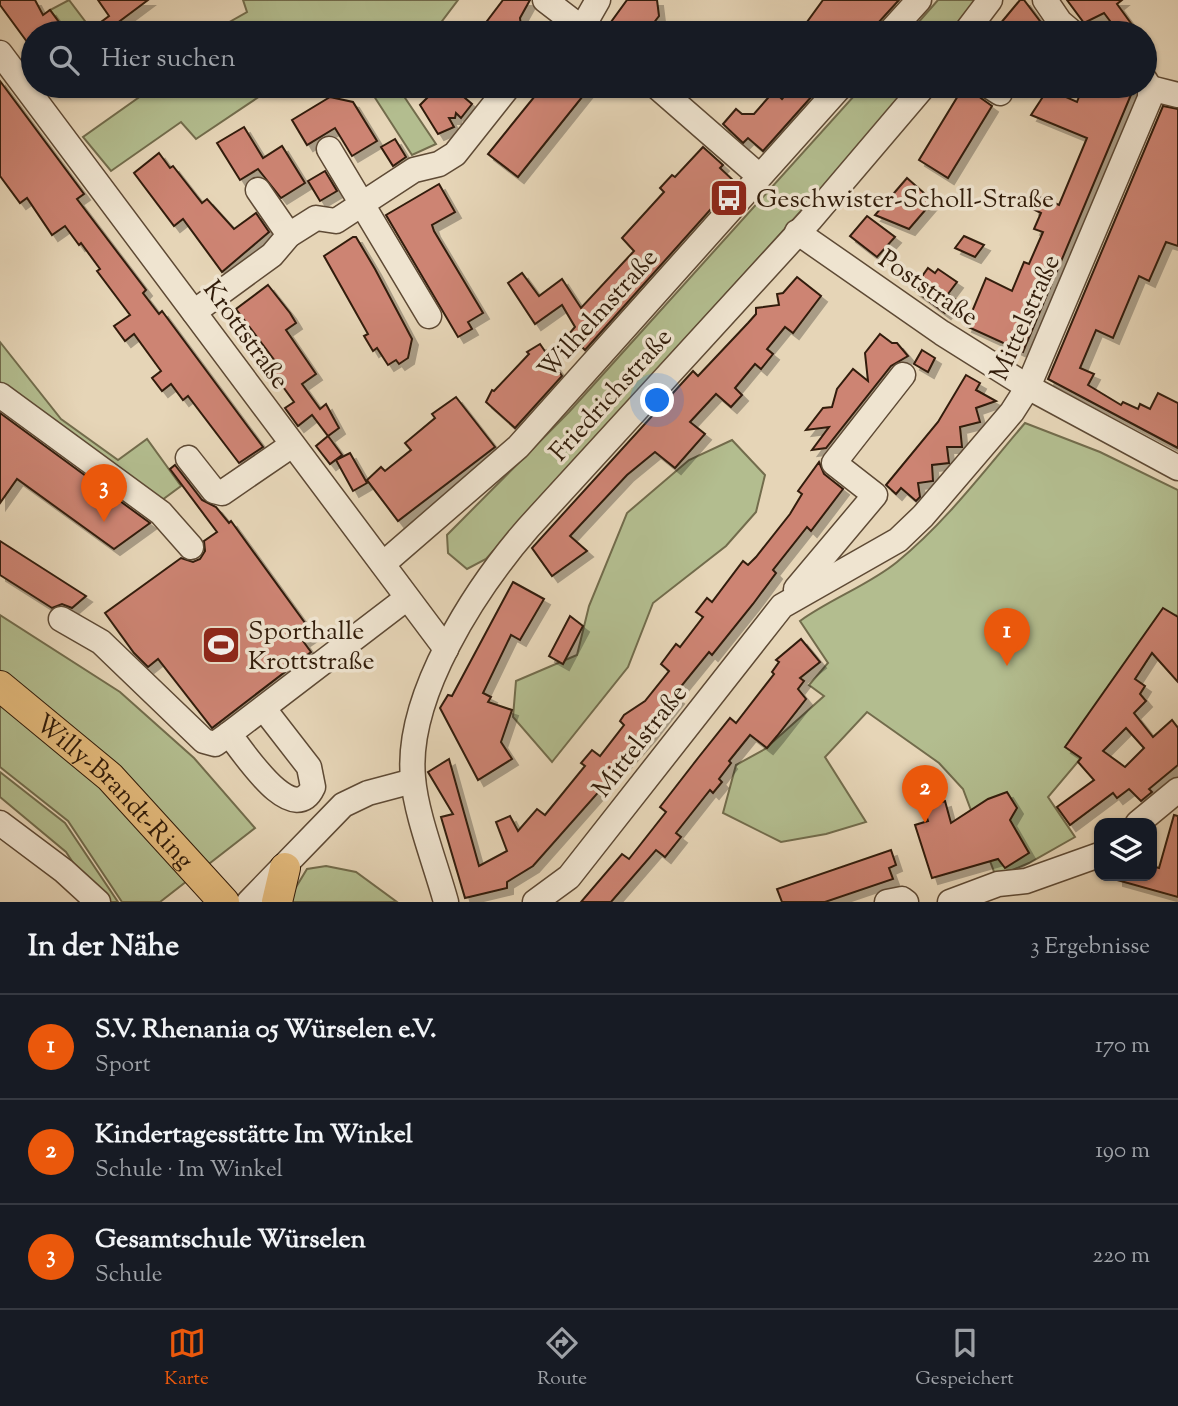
<!DOCTYPE html>
<html lang="de">
<head>
<meta charset="utf-8">
<style>
	body { margin:0; font-family:"Sorts Mill Goudy",serif; background:#20242c; color:#f1f3f6 }
	.controls { position:absolute; right:21px; bottom:21px; display:grid; overflow:hidden; border-radius:14px; box-shadow:0 2px 5px #0004 }
	.controls button { width:63px; height:63px; display:grid; place-items:center; padding:0; border:0; border-bottom:2px solid #363941; background:#171b24; color:#f1f3f6; font:35px sans-serif }
	.you { position:absolute; left:658px; top:401px; width:24px; height:24px; margin:-18px; border:5px solid #fff; border-radius:50%; background:#1a73e8; box-shadow:0 0 0 10px #1a73e833 }
	.badge { display:grid; place-items:center; width:46px; height:46px; border-radius:50%; background:#ea580c; color:#fff; font-size:23px; font-weight:700 }
	.pin { position:absolute; translate:-50% -58px; filter:drop-shadow(0 2px 4px #0008) }
	.pin::after { content:''; position:absolute; top:37px; width:24px; height:21px; background:inherit; clip-path:polygon(0 0,100% 0,50% 100%) }
	.list { margin:0; padding:0; list-style:none }
	h2 { display:flex; justify-content:space-between; align-items:center; height:91px; margin:0; padding:0 28px; font-size:30px }
	h2 small { font-size:23px; font-weight:400; color:#9ea1a6 }
	.list li { display:grid; grid-template-columns:46px 1fr auto; gap:21px; align-items:center; box-sizing:border-box; height:105px; padding:0 28px; border-top:2px solid #363941 }
	.list b { display:block; font-size:26px; white-space:nowrap }
	.list p { margin:0; font-size:23px; white-space:nowrap; color:#9ea1a6 }
	.list em { font-size:23px; font-style:normal; color:#9ea1a6 }
	.icon { flex:none; width:38px; height:38px; fill:none; stroke:currentColor; stroke-width:2; stroke-linecap:round; stroke-linejoin:round }
	.map { position:relative; flex:none; width:1178px; height:902px; overflow:hidden }
	.search { position:absolute; background:#171b24; box-shadow:0 2px 5px #0004; left:21px; right:21px; top:21px; height:77px; display:flex; align-items:center; gap:18px; box-sizing:border-box; padding:0 24px; border-radius:38px; color:#9ea1a6; font-size:26px }
	.sheet { height:406px; background:#171b24 }
	nav { display:flex; justify-content:space-around; align-items:center; box-sizing:border-box; height:98px; border-top:2px solid #363941; background:#171b24; font-size:19px; color:#9ea1a6 }
	nav a { display:grid; justify-items:center; gap:4px }
	nav .on { color:#ea580c }
	.map>svg:first-child { display:block }
</style>
</head>
<body>
<div class="map">
<svg width="1178" height="902" viewBox="0 0 1178 902">
	<defs>
		<filter id="shadow"><feDropShadow dx="6" dy="6" stdDeviation="0" flood-color="#0004"/></filter>
	</defs>
	<rect width="100%" height="100%" fill="#e6d5b7"/>
	<filter id="stains"><feTurbulence type="fractalNoise" baseFrequency=".00286" numOctaves="4"/><feColorMatrix values="0 0 0 0 .2 0 0 0 0 .09 0 0 0 0 .02 0 0 0 .5 -.17"/></filter>
	<radialGradient id="worn" r=".72"><stop offset=".6" stop-color="#630" stop-opacity="0"/><stop offset="1" stop-color="#630" stop-opacity=".3"/></radialGradient>
	<g fill="#b3bd8f" stroke="#726c4c" stroke-width="2">
		<polygon points="69,0 94,33 67,33 50,10"/>
		<polygon points="243,0 458,0 433,33 210,33 247,12"/>
		<polygon points="938,0 977,0 959,33 909,33"/>
		<polygon points="155,86 275,86 196,139 181,122 111,171 83,137"/>
		<polygon points="359,86 397,86 436,144 412,155 370,90"/>
		<polygon points="863,86 914,86 486,559 467,569 448,553 447,535 569,412"/>
		<polygon points="0,342 61,419 118,460 147,439 181,486 158,503 0,387"/>
		<path d="M1025,423L1100,452L1178,490V614L1081,758L1048,797L1075,837L1029,863L996,877L963,789L939,763L867,712L825,757L866,822L826,834L781,842L723,813L736,765L765,749L824,696L809,685L828,663L800,621C830,599 869,585 897,562C946,522 984,471 1025,423Z"/>
		<polygon points="732,440 765,475 756,512 726,546 653,603 628,667 552,762 513,717 516,681 577,655 589,606 627,513 689,460"/>
		<polygon points="0,615 120,692 194,758 255,828 160,902 122,902 68,821 0,767"/>
		<polygon points="0,772 65,823 118,902 104,902 83,878 66,852 0,797"/>
		<polygon points="326,866 356,872 397,902 287,902 307,869"/>
	</g>
	<g fill="#cd8473" stroke="#311c0a" stroke-width="2" fill-rule="evenodd" filter="url(#shadow)">
		<polygon points="0,0 35,0 43,15 50,10 67,33 33,33 33,50 0,5"/>
		<polygon points="98,0 148,0 116,24 122,33 103,33 97,25 109,16"/>
		<polygon points="503,0 530,0 520,18 521,26 515,33 478,33"/>
		<polygon points="627,0 657,0 659,16 646,33 603,33"/>
		<polygon points="823,0 899,0 878,23 875,33 799,33"/>
		<polygon points="1020,0 1024,0 1049,33 1010,33 1000,24"/>
		<polygon points="1067,0 1122,0 1117,4 1138,33 1119,33 1104,13 1084,23"/>
		<polygon points="0,81 84,194 77,199 146,290 143,293 159,314 162,311 263,447 239,463 188,396 183,400 171,384 162,391 152,378 161,371 134,334 125,341 114,326 130,315 97,271 100,269 81,243 79,245 65,226 52,235 27,198 20,203 0,176"/>
		<polygon points="451,86 472,104 461,118 456,113 455,118 449,118 454,127 438,134 420,105 438,87"/>
		<polygon points="543,86 591,86 518,177 488,154"/>
		<polygon points="793,86 821,86 763,151 748,138 743,143 723,124 736,109 742,114 754,114 774,91 782,99"/>
		<polygon points="964,86 992,106 948,178 919,160"/>
		<polygon points="1083,86 1121,86 1133,90 1023,352 966,326 986,278 1012,291 1024,262 1029,264 1043,232 1034,229 1041,213 1033,209 1038,196 1059,205 1087,138 1031,115 1048,89 1077,102"/>
		<polygon points="330,97 353,102 377,141 352,156 335,128 307,145 292,120"/>
		<polygon points="1163,106 1178,109 1178,246 1166,242 1149,281 1139,276 1113,338 1096,330 1080,368 1094,374 1088,385 1121,405 1123,402 1138,409 1140,404 1150,409 1158,393 1178,403 1178,448 1048,379"/>
		<polygon points="244,127 263,158 282,146 305,183 281,198 258,169 240,180 217,143"/>
		<polygon points="395,139 406,157 393,166 381,147"/>
		<polygon points="703,147 723,165 720,168 735,182 585,350 569,334 575,327 562,305 535,324 508,283 522,273 539,296 562,279 581,308 634,251 622,238 664,192 660,188 672,175 675,177"/>
		<polygon points="159,153 170,168 173,166 202,203 207,199 234,229 256,213 269,232 222,272 183,219 174,226 134,173"/>
		<polygon points="325,171 337,191 320,201 308,181"/>
		<polygon points="907,178 933,201 909,229 875,215"/>
		<polygon points="439,184 455,212 432,225 434,231 483,313 468,322 472,329 458,337 386,215"/>
		<polygon points="867,216 895,237 877,257 850,236"/>
		<polygon points="964,236 984,245 975,257 955,248"/>
		<polygon points="353,237 356,237 375,269 412,339 408,358 399,364 396,360 388,365 377,348 373,351 364,336 368,334 324,256"/>
		<polygon points="928,268 935,273 938,269 957,282 948,294 955,299 945,313 913,289"/>
		<polygon points="797,277 821,296 793,333 785,327 767,349 773,354 761,369 755,364 735,388 742,395 731,407 716,394 690,422 705,434 675,468 655,452 627,475 570,536 587,551 552,576 532,548 693,371 698,376 748,323 756,314 756,308 779,305 777,294 783,293"/>
		<polygon points="268,285 290,313 296,323 286,330 316,374 302,384 320,409 326,404 339,428 328,436 312,415 298,426 285,408 294,402 268,366 275,361 236,309"/>
		<polygon points="880,334 892,343 897,343 908,356 891,366 826,448 812,450 829,427 806,430 823,408 832,407 837,389 853,369 868,381 865,353"/>
		<polygon points="540,344 562,376 515,428 486,402 492,390 494,391 529,354 527,352"/>
		<polygon points="922,350 935,358 928,372 914,364"/>
		<polygon points="966,375 980,383 976,390 996,401 976,408 980,422 960,427 962,447 947,447 949,463 932,465 933,481 918,483 920,497 916,501 901,488 896,494 886,485 938,422"/>
		<polygon points="456,397 495,447 398,521 367,480 381,467 385,471 411,450 405,443 435,418 432,414"/>
		<polygon points="0,413 150,523 114,549 17,479 0,503"/>
		<polygon points="328,436 342,455 330,464 316,446"/>
		<polygon points="350,453 367,483 353,491 336,460"/>
		<polygon points="819,462 824,474 843,489 811,531 807,527 773,570 776,573 753,604 712,655 709,652 674,695 678,698 649,735 533,866 507,882 507,888 465,898 441,817 453,814 428,772 449,759 479,866 507,851 496,822 510,816 518,831 537,809 545,815 585,766 581,763 592,750 600,756 624,725 620,721 624,715 645,701 669,671 661,664 676,644 680,647 703,617 696,612 707,598 712,602 743,561 748,565 756,557 790,514 802,494 798,491"/>
		<polygon points="175,465 202,500 216,507 229,523 231,521 313,634 303,641 311,652 212,728 158,659 148,667 134,653 105,613 181,558 193,562 200,559 205,551 204,541 217,532 170,469"/>
		<polygon points="0,541 86,596 72,608 62,604 52,608 0,575"/>
		<polygon points="513,582 544,599 520,640 511,635 483,693 491,697 488,702 512,710 501,742 512,759 478,780 440,708 448,695 452,696"/>
		<path d="M1163,608L1178,617V682L1152,653L1135,679L1145,686L1140,694L1146,701L1134,713L1153,737L1172,720L1178,728V765L1149,789L1152,792L1141,801L1129,789L1117,798L1113,793L1070,825L1057,807L1094,780L1078,762L1081,758L1065,747ZM1126,728L1144,748L1125,767L1103,751Z"/>
		<polygon points="570,616 583,626 563,664 549,656"/>
		<polygon points="801,639 820,662 800,678 804,681 798,689 806,699 777,736 767,748 750,735 729,761 731,763 719,779 722,782 713,793 710,790 676,833 681,837 665,857 656,850 611,902 581,902 622,854 629,859 666,812 660,807 698,758 730,718 736,723 774,674 772,672 779,662 776,660"/>
		<polygon points="1007,792 1017,808 1010,820 1029,853 1005,868 998,859 932,878 915,825 928,821 924,808 945,801 951,823 988,799"/>
		<polygon points="1174,815 1178,816 1178,897 1117,880 1117,876 1152,876 1152,866 1159,868"/>
		<polygon points="891,850 896,865 889,868 893,879 825,902 782,902 777,889"/>
	</g>
	<g fill="none" stroke-linecap="round" stroke-linejoin="round">
		<g stroke="#5e4a35" stroke-width="27">
			<g id="minor">
				<polyline points="545,0 588,33"/>
				<polyline points="1045,0 1060,22 1073,33"/>
				<polyline points="582,28 598,0"/>
				<polyline points="889,33 919,0"/>
				<polyline points="965,33 990,0"/>
				<polyline points="0,53 446,649"/>
				<polyline points="656,86 758,175"/>
				<polyline points="989,86 1000,93"/>
				<polyline points="1150,88 1178,95"/>
				<polyline points="329,149 429,316"/>
				<polyline points="258,190 289,235"/>
				<polyline points="797,232 942,333 1028,387 1178,468"/>
				<polyline points="194,312 272,255 289,235 316,218 336,221 414,170 439,164 455,154 509,86"/>
				<polyline points="0,395 161,513 191,547"/>
				<polyline points="188,458 214,491 222,493 292,445"/>
				<polyline points="383,564 518,447 841,86"/>
				<polyline points="796,589 875,495 834,463 903,375"/>
				<polyline points="61,619 101,642 204,741 215,744 229,734"/>
				<path d="M264,709L309,767L313,787C293,830 243,751 229,734L407,598"/>
				<polyline points="0,823 64,871 98,902"/>
				<polyline points="1138,823 1178,790"/>
				<polyline points="249,902 343,805 368,793 413,781"/>
				<path d="M446,902C436,865 416,815 413,778C405,696 476,588 528,528L810,220L924,86"/>
				<polyline points="535,902 569,877 782,606 898,540 923,516 1012,412 1028,387 1150,98 1150,88 1145,80"/>
				<polyline points="887,902 902,899 906,902"/>
				<polyline points="950,902 998,884 1026,881 1099,855"/>
			</g>
		</g>
		<g stroke="#311c0a" stroke-width="32">
			<g id="major">
				<path id="s1" d="M0,686L110,777L224,902"/>
				<polyline points="277,902 285,868"/>
			</g>
		</g>
		<use href="#minor" stroke="#efe4d0" stroke-width="24"/>
		<use href="#major" stroke="#e3ba7c" stroke-width="30"/>
	</g>
	<defs>
		<g id="bus-square" transform="scale(2.0125)"><rect x="-9" y="-9" width="18" height="18" rx="4" fill="#8f2418" stroke="#efe4d0"/><path d="M-5-6H5V4H4V6H2V4H-2V6H-4V4H-5ZM-3.5-4V0h7V-4ZM-3.5 1.2v1.5H-2V1.2ZM2 1.2v1.5H3.5V1.2Z" fill="#fff"/></g>
		<g id="stadium-square" transform="scale(2.0125)"><rect x="-9" y="-9" width="18" height="18" rx="4" fill="#8f2418" stroke="#efe4d0"/><path d="M0-5a6.5 5 0 1 0 0 10a6.5 5 0 1 0 0-10ZM-3.5-1.8h7v3.6h-7Z" fill="#fff"/></g>
	</defs>
	<g fill-rule="evenodd">
		<use href="#bus-square" x="729" y="198"/>
		<use href="#stadium-square" x="221" y="645"/>
	</g>
	<g text-anchor="middle" stroke-width="7" stroke-linejoin="round" paint-order="stroke">
		<g font-size="26" fill="#311c0a" stroke="#efe4d0" text-anchor="start">
			<text x="756" y="207">Geschwister-Scholl-Straße</text>
			<text x="248" y="639">Sporthalle<tspan x="248" dy="30">Krottstraße</tspan></text>
		</g>
		<g font-size="26" fill="#311c0a" stroke="#efe4d0">
			<text transform="translate(929 287) rotate(34)" y="9">Poststraße</text>
			<text transform="translate(597 313) rotate(-48)" y="9">Wilhelmstraße</text>
			<text transform="translate(1024 317) rotate(-66)" y="9">Mittelstraße</text>
			<text transform="translate(247 334) rotate(54)" y="9">Krottstraße</text>
			<text transform="translate(610 394) rotate(-48)" y="9">Friedrichstraße</text>
			<text transform="translate(639 740) rotate(-52)" y="9">Mittelstraße</text>
			<text dy="9" stroke="none"><textPath href="#s1" startOffset="156">Willy-Brandt-Ring</textPath></text>
		</g>
	</g>
	<rect width="100%" height="100%" filter="url(#stains)"/>
	<rect width="100%" height="100%" fill="url(#worn)"/>
</svg>
<div class="controls">
<button><svg class="icon" aria-label="layers" viewBox="0 0 24 24"><path d="M12 4l9 5-9 5-9-5zM3 14l9 5 9-5"/></svg></button>
</div>
<div class="you"></div>
<div class="pin badge" style="left:1007px;top:666px">1</div>
<div class="pin badge" style="left:925px;top:823px">2</div>
<div class="pin badge" style="left:104px;top:522px">3</div>
<div class="search"><svg class="icon" aria-label="search" viewBox="0 0 24 24"><circle cx="10" cy="10" r="6"/><path d="M15 15l6 6"/></svg>Hier suchen</div>
</div>
<section class="sheet">
<h2>In der Nähe<small>3 Ergebnisse</small></h2>
<ul class="list">
<li><span class="badge">1</span><div><b>S.V. Rhenania 05 Würselen e.V.</b><p>Sport</p></div><em>170 m</em></li>
<li><span class="badge">2</span><div><b>Kindertagesstätte Im Winkel</b><p>Schule · Im Winkel</p></div><em>190 m</em></li>
<li><span class="badge">3</span><div><b>Gesamtschule Würselen</b><p>Schule</p></div><em>220 m</em></li>
</ul>
</section>
<nav>
<a class="on"><svg class="icon" aria-label="map" viewBox="0 0 24 24"><path d="M3 6l6-2 6 2 6-2v14l-6 2-6-2-6 2zM9 4v14M15 6v14"/></svg>Karte</a>
<a><svg class="icon" aria-label="directions" viewBox="0 0 24 24"><path d="M12 3l9 9-9 9-9-9zM9 14v-3h6M13 9l2 2-2 2"/></svg>Route</a>
<a><svg class="icon" aria-label="saved" viewBox="0 0 24 24"><path d="M7 4h10v16l-5-4-5 4z"/></svg>Gespeichert</a>
</nav>
</body>
</html>
